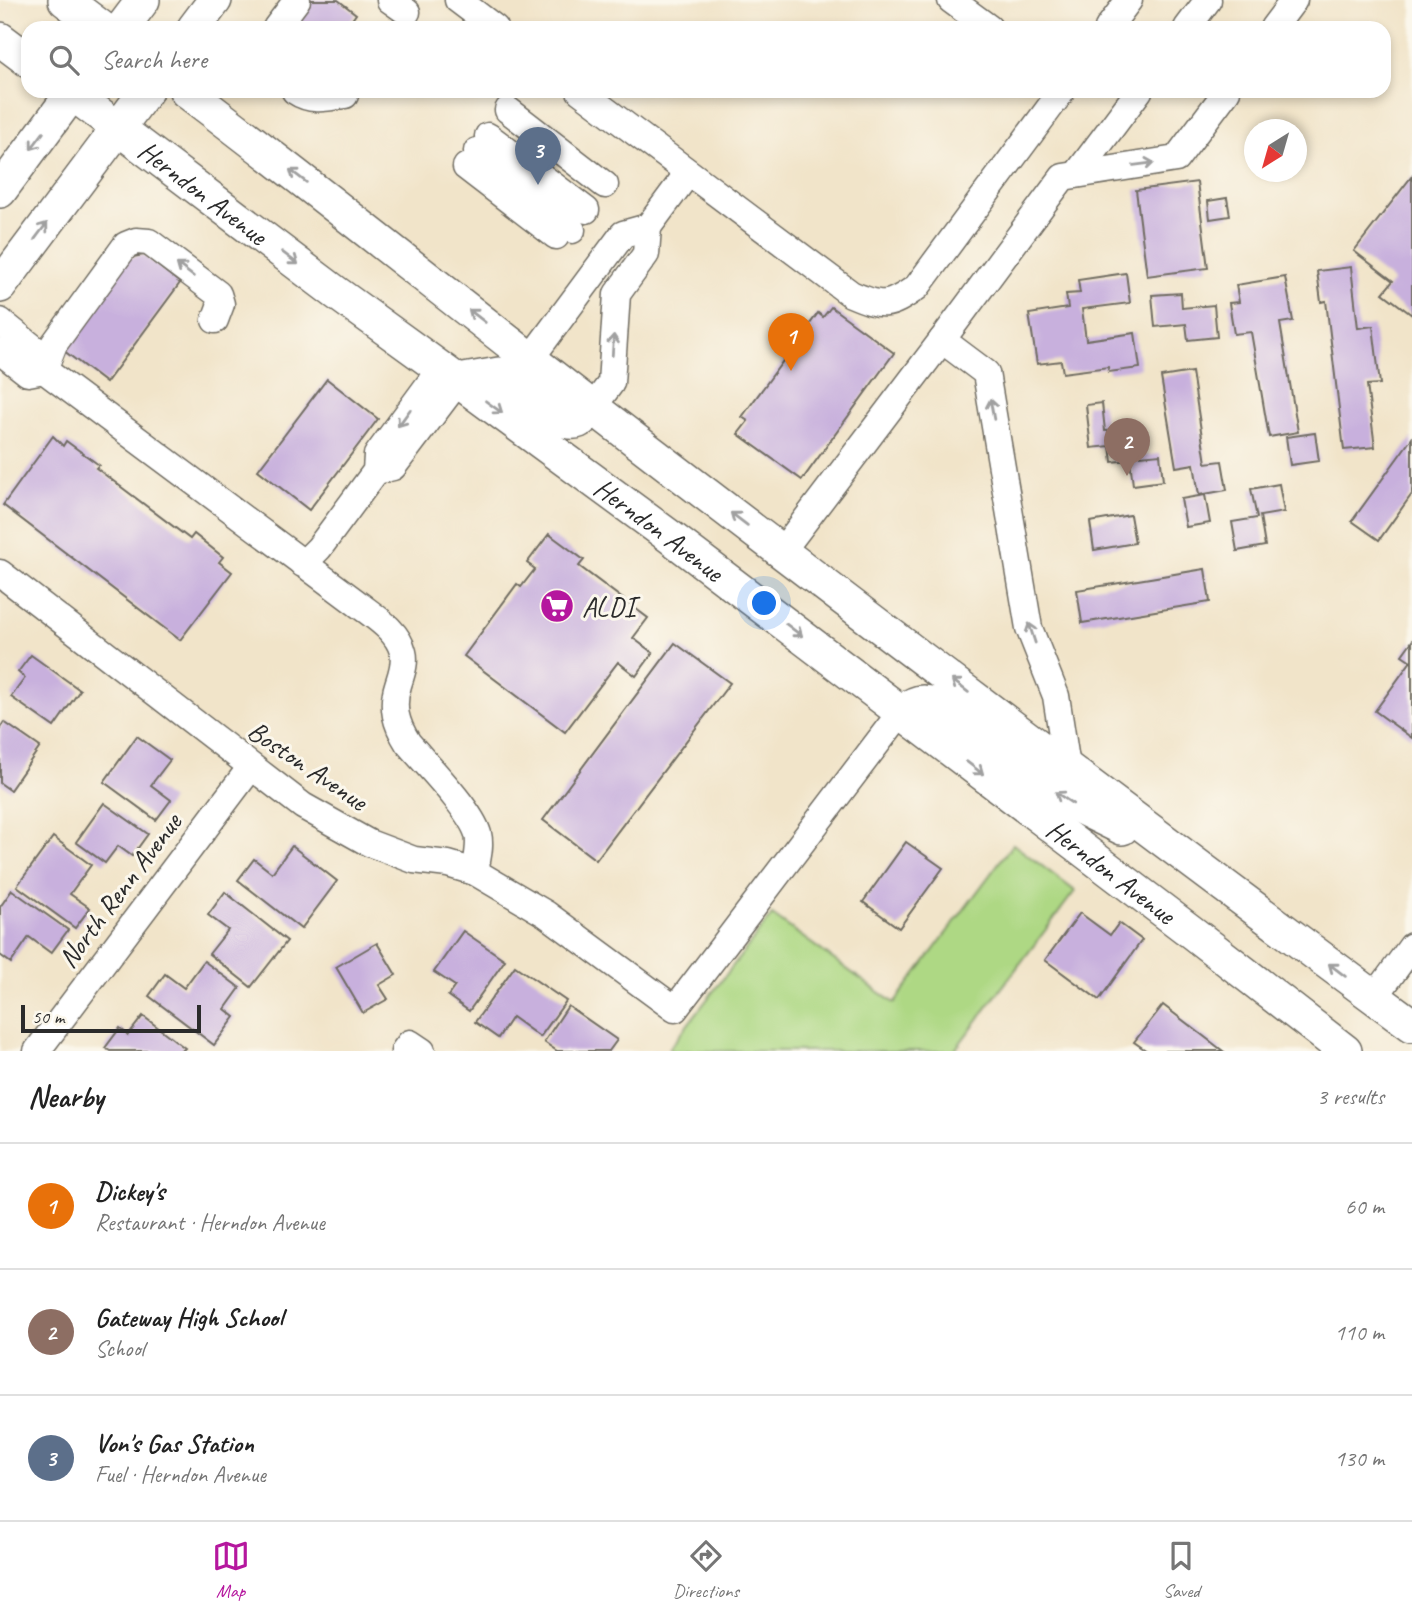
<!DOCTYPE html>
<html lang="en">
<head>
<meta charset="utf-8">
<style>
	body { margin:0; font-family:Caveat,sans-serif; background:#f2f2f2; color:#222 }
	.compass { position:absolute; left:1244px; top:119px; width:63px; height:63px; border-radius:50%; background:#fff; box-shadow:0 4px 10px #0003; rotate:217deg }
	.scale { position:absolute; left:21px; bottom:18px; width:180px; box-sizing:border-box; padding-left:7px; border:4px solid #2b2b2b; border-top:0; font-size:19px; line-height:24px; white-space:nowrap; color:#2b2b2b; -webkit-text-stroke:5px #fbf7ec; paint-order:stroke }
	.you { position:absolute; left:765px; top:604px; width:24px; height:24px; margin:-18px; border:5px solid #fff; border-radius:50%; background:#1a73e8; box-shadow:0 0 0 10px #1a73e833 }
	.badge { display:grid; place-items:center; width:46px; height:46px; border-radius:50%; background:#b5179e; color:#fff; font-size:23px; font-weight:700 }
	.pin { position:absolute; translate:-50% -58px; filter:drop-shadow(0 2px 4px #0008) }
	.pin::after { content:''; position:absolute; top:37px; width:24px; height:21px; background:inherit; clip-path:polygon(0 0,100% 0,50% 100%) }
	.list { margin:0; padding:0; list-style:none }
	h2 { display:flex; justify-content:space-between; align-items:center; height:91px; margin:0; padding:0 28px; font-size:30px }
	h2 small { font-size:23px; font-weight:400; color:#767676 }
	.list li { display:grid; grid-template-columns:46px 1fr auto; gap:21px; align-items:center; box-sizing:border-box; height:126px; padding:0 28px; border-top:2px solid #e0e0e0 }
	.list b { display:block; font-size:26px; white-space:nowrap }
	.list p { margin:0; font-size:23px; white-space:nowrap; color:#767676 }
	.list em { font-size:23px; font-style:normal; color:#767676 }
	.icon { flex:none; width:38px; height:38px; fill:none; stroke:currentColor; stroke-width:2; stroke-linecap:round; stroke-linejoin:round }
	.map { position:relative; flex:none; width:1412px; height:1051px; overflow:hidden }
	.search { position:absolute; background:#fff; box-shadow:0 4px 10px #0003; left:21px; right:21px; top:21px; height:77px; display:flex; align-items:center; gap:18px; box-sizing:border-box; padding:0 24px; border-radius:21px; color:#767676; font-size:26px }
	.sheet { height:469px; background:#fff }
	nav { display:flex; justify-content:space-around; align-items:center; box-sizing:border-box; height:98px; border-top:2px solid #e0e0e0; background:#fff; font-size:19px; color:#767676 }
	nav a { display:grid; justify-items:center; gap:4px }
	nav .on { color:#b5179e }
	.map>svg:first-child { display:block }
</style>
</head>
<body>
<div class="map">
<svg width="1412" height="1051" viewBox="0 0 1412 1051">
	<rect width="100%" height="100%" fill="#fbf7ec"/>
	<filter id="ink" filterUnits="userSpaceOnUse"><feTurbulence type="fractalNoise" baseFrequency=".0143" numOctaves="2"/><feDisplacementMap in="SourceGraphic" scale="14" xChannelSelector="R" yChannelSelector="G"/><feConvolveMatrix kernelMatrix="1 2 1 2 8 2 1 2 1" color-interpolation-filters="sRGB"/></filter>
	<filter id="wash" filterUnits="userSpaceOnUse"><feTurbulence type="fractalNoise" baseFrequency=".00686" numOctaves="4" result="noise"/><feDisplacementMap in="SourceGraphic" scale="28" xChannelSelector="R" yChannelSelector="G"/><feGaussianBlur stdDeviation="1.57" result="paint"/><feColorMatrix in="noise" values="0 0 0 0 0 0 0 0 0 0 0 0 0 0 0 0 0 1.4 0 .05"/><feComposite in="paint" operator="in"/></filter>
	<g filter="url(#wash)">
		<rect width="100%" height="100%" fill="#f1e4c9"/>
		<polygon fill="#aed884" stroke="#6c8258" stroke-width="2" points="1013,844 1075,891 954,1051 672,1051 669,1049 772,915 894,1003"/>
		<g id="blocks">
			<g fill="#c8b0dd">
				<polygon points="309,0 338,0 356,14 346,28 288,28"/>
				<polygon points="1412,176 1412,315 1383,293 1393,281 1354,251"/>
				<polygon points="1197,182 1208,268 1147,276 1136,190"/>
				<polygon points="1227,198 1230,216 1210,219 1208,201"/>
				<polygon points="144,255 180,283 106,383 59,347 127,258"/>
				<polygon points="1351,267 1358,328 1373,326 1380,384 1367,385 1375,447 1344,450 1326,301 1321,302 1317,271"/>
				<polygon points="1126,273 1130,303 1082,309 1086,340 1135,333 1140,368 1109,372 1108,367 1063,373 1061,361 1037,364 1029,314 1068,308 1066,294 1080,293 1078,280"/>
				<polygon points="1285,277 1293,321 1280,323 1298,432 1269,437 1251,332 1234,334 1229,303 1239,302 1236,285"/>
				<polygon points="1181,293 1182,308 1214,305 1217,337 1188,340 1186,324 1155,327 1152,295"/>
				<polygon points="831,307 894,353 802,480 738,434 748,421 742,417 818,313 823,317"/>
				<polygon points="1192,372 1206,463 1222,461 1227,490 1199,495 1194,464 1176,467 1161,377"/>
				<polygon points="327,379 378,419 309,510 258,470"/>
				<polygon points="1102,403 1105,431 1138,428 1141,456 1160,454 1163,481 1133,485 1130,460 1112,462 1110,446 1091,448 1086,405"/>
				<polygon points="1315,433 1319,461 1290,465 1286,437"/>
				<polygon points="53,436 63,446 66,441 99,465 96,468 190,539 194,534 223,557 219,562 232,572 180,640 3,505"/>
				<polygon points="1412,438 1412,494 1379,540 1352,521"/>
				<polygon points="1279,484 1284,512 1260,516 1265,546 1237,551 1232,522 1257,518 1251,489"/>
				<polygon points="1205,495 1210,523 1186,527 1181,499"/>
				<polygon points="1130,515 1135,543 1094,550 1090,522"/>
				<polygon points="549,534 584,560 579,566 648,618 633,638 653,653 636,676 618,662 565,732 464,656 517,584 521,587 535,569 527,563"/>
				<polygon points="1205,569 1210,602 1082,623 1077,590"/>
				<polygon points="1412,641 1412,738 1375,711 1411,661 1402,655"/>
				<polygon points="675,643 730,683 596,860 543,820"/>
				<polygon points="31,655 80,690 54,727 11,697 25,678 18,672"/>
				<polygon points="4,722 40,747 10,790 0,783 0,728"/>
				<polygon points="137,736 170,760 151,785 171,800 156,820 104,782"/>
				<polygon points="104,803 148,834 132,856 118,846 105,863 76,842"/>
				<polygon points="53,837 91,865 70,894 90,908 75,928 17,886"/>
				<polygon points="906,842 943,868 899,928 863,902"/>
				<polygon points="292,846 337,881 301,929 238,880 254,859 272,873"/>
				<polygon points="12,890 68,930 51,953 29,937 11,963 0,955 0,907"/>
				<polygon points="225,892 287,941 251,987 209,954 228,930 208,915"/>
				<polygon points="1080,913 1110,935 1119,923 1142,940 1099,1000 1045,960"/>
				<polygon points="463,931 505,960 469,1011 448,996 455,986 434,972"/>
				<polygon points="377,943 396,975 379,985 388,999 363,1013 336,967"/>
				<polygon points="204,961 240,988 225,1009 235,1017 214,1045 149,996 165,974 184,988"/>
				<polygon points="515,966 566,1001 540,1037 512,1017 498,1038 475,1022"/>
				<polygon points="1163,1005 1223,1051 1147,1051 1134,1042"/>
				<polygon points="568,1006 617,1040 609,1051 557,1051 544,1042"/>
				<polygon points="143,1016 185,1048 182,1051 110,1051 105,1048 120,1028 128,1035"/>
			</g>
		</g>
	</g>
	<g filter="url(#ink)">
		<use href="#blocks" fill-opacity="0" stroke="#706c62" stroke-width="2"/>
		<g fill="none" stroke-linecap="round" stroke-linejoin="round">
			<g stroke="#706c62" stroke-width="29">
				<g id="minor">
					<polyline points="390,0 407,12"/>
					<polyline points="458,0 495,28"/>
					<polyline points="951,0 989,28"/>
					<polyline points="276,28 297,0"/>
					<polyline points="1108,28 1129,0"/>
					<polyline points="1187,28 1208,0"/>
					<polyline points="1273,28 1294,0"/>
					<path d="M295,91C311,102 327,98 345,95"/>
					<path d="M580,91L851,294C882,307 888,308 917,287L1062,91"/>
					<polyline points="508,110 605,185"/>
					<polyline points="488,136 586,210"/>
					<polyline points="477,151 542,200 547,211 572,230"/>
					<polyline points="466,167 556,236"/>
					<polyline points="1077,174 1139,91"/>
					<path d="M0,321L41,354L44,370L362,607C378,619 398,632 403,652C406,663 401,675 398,685C391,707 396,724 408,743C426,764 471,810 478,834C481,846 477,859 475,872"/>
					<polyline points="942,340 986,373 1029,628 1056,696 1067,767"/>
					<polyline points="0,351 28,373 44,370"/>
					<polyline points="531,358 623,234 648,227"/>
					<polyline points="44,370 54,344 126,245 136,241 149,242 218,294 221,304 215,320"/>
					<polyline points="593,407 611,383 617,294 646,254 648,227 688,173"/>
					<polyline points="376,471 393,467 458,381"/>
					<polyline points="782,551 942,340 1063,177 1176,159 1227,91"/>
					<polyline points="303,564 319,548 376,471 377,455 441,368"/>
					<polyline points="0,573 303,806 369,843 414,860 448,864 475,872 546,914 675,1009 901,712"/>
					<polyline points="1374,998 1412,946"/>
					<polyline points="37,1051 251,767"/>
					<polyline points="404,1051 410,1043 422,1051"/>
				</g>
			</g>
			<g stroke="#706c62" stroke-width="36">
				<g id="major">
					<polyline points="65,0 102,28"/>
					<polyline points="122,28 143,0"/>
					<polyline points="194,28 215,0"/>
					<polyline points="0,39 28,60"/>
					<path id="s1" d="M69,91L335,292L458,381L669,536L1194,934L1345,1051"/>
					<path d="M186,91C324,195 458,304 596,410C866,617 1138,823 1412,1025"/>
					<polyline points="0,191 74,91"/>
					<polyline points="0,286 146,91"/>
					<path d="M458,381L499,374L559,419C577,426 581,422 593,407"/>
					<path d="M901,712C919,698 926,700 945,710L1069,802L1122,828"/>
				</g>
			</g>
			<use href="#minor" stroke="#fff" stroke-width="26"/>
			<use href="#major" stroke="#fff" stroke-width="33"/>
		</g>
		<defs><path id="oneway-shaft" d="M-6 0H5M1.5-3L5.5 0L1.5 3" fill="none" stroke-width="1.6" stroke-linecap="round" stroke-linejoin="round" transform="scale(1.75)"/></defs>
		<g stroke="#a0a0a0">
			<use href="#oneway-shaft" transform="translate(37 141) rotate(127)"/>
			<use href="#oneway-shaft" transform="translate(1144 164) rotate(-8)"/>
			<use href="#oneway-shaft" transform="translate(298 176) rotate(-143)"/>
			<use href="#oneway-shaft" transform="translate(41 231) rotate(-53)"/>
			<use href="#oneway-shaft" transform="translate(290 258) rotate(37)"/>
			<use href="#oneway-shaft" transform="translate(185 270) rotate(-143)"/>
			<use href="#oneway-shaft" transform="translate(477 316) rotate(-142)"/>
			<use href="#oneway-shaft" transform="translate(613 345) rotate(-86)"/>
			<use href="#oneway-shaft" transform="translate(494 407) rotate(36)"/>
			<use href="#oneway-shaft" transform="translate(992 409) rotate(-100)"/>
			<use href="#oneway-shaft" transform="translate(404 418) rotate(126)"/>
			<use href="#oneway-shaft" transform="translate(739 519) rotate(-143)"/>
			<use href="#oneway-shaft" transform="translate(794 630) rotate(37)"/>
			<use href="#oneway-shaft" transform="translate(1032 633) rotate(-108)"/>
			<use href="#oneway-shaft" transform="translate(960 686) rotate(-143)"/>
			<use href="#oneway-shaft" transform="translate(975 768) rotate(37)"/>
			<use href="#oneway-shaft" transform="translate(1064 798) rotate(-146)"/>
			<use href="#oneway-shaft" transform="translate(1337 970) rotate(-143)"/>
		</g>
	</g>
	<defs>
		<g id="supermarket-disc" transform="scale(1.75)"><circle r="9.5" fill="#b5179e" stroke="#fbf7ec"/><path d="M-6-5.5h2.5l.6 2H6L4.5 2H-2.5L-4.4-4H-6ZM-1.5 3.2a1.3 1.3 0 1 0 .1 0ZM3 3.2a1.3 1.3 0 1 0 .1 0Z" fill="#fff"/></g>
	</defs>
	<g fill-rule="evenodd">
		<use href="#supermarket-disc" x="557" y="606"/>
	</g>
	<g text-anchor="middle" stroke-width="6" stroke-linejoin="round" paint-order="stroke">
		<g font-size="28" fill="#2b2b2b" stroke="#fbf7ec">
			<text dy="10" stroke="none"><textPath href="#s1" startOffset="168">Herndon Avenue</textPath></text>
			<text dy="10" stroke="none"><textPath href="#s1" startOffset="735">Herndon Avenue</textPath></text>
			<text transform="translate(308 765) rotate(34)" y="10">Boston Avenue</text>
			<text dy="10" stroke="none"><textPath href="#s1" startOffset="1302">Herndon Avenue</textPath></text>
			<text transform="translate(119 890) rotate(-53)" y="10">North Renn Avenue</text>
		</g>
		<g font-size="28" fill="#2b2b2b" stroke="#fbf7ec" text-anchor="start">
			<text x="582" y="616">ALDI</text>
		</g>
	</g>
</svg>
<svg class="compass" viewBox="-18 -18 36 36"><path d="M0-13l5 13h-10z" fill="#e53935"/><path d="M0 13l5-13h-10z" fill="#767676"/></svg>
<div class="scale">50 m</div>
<div class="you"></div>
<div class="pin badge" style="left:791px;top:371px;background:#e8710a">1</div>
<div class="pin badge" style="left:1127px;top:476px;background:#8d6e63">2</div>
<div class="pin badge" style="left:538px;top:185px;background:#5c6f8a">3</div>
<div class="search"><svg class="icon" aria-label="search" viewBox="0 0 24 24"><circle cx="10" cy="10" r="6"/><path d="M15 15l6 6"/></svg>Search here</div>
</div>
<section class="sheet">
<h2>Nearby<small>3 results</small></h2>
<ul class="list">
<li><span class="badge" style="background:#e8710a">1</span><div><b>Dickey's</b><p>Restaurant · Herndon Avenue</p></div><em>60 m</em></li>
<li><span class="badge" style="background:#8d6e63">2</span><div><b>Gateway High School</b><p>School</p></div><em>110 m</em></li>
<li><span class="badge" style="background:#5c6f8a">3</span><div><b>Von's Gas Station</b><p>Fuel · Herndon Avenue</p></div><em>130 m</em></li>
</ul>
</section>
<nav>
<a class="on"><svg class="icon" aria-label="map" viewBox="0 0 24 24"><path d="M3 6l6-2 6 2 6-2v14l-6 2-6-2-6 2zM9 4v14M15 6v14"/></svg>Map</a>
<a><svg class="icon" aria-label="directions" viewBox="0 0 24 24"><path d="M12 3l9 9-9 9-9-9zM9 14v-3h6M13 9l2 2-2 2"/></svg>Directions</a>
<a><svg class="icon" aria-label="saved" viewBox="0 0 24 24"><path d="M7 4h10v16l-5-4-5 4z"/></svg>Saved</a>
</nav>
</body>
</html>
